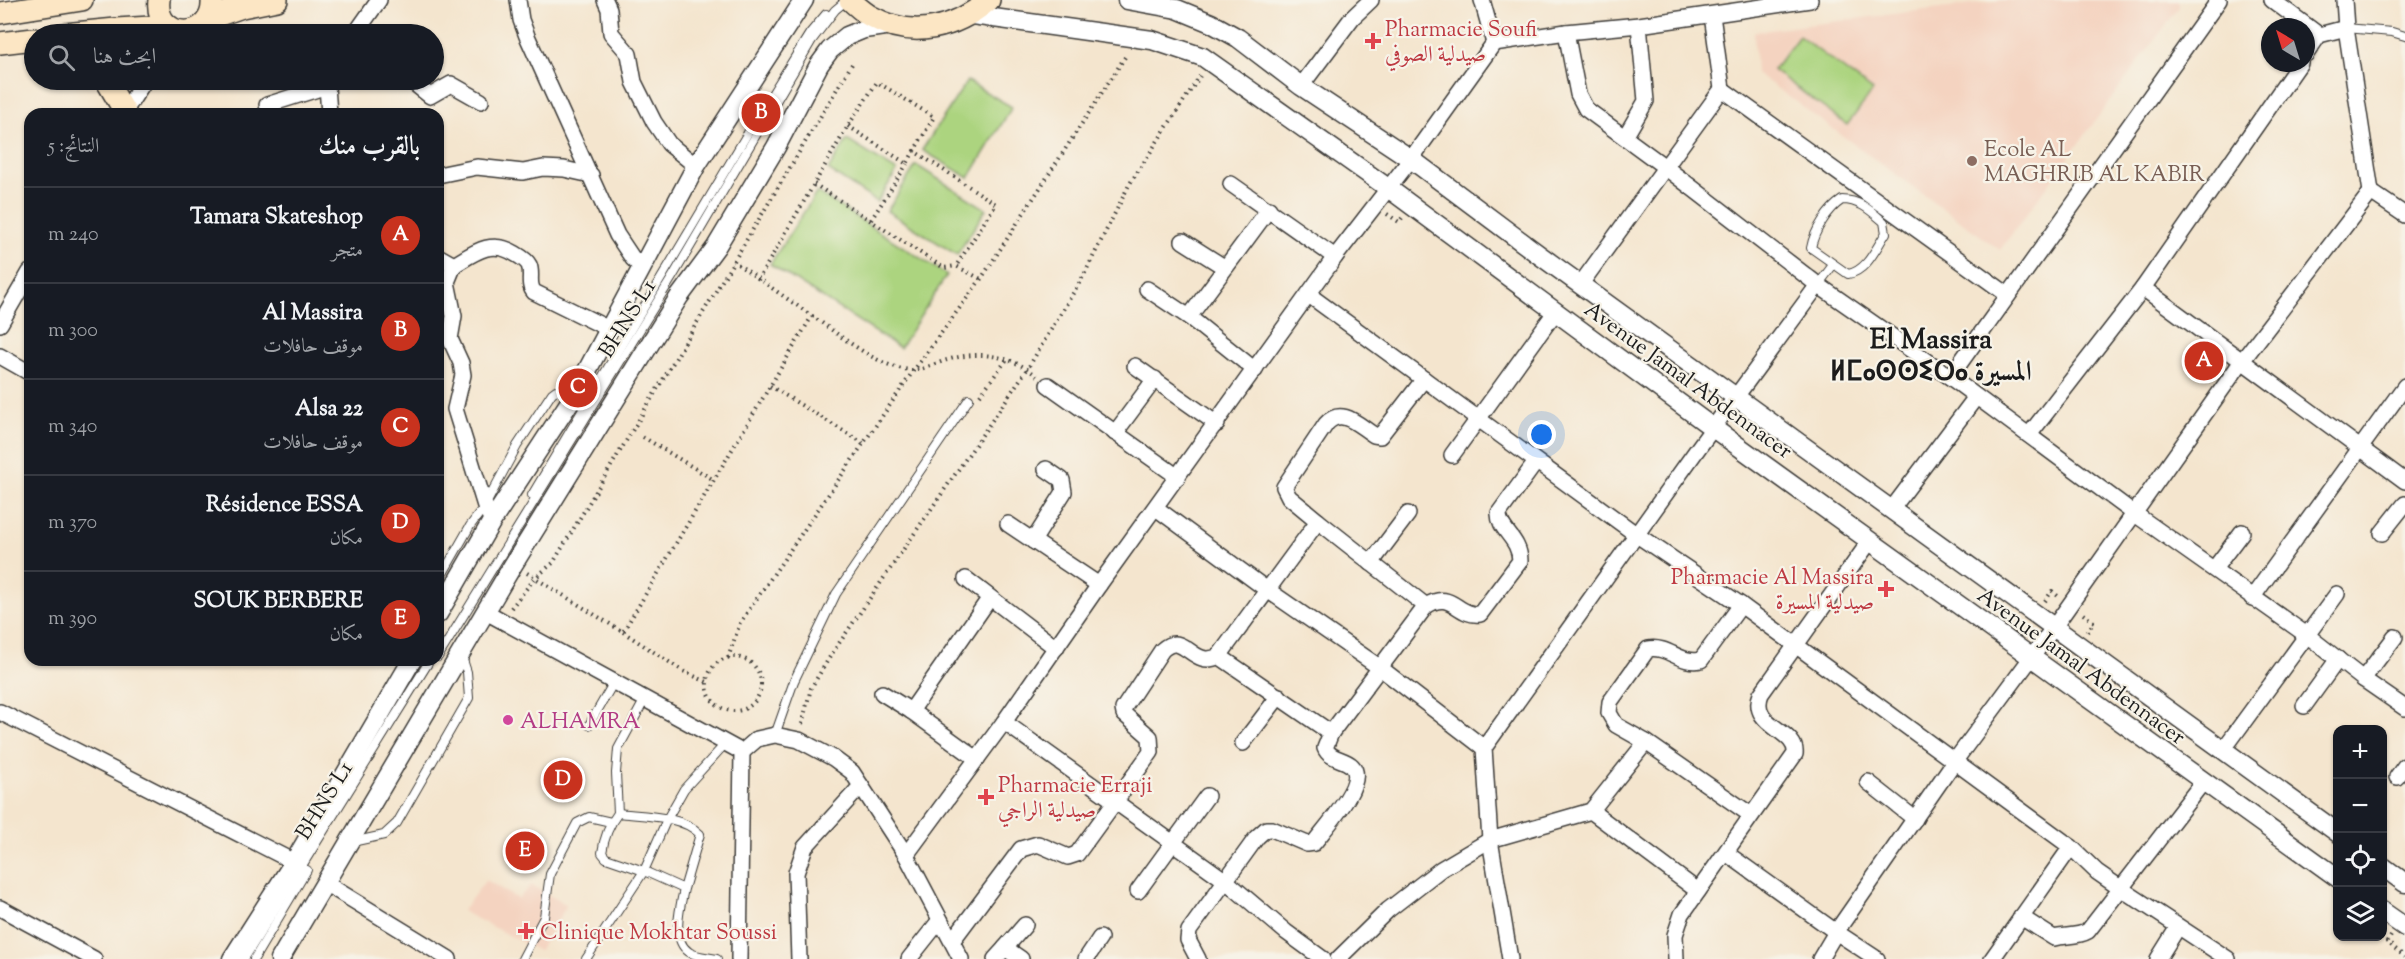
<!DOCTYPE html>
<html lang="ar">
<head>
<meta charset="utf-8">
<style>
	body { margin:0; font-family:"Sorts Mill Goudy",Amiri,"Noto Sans Tifinagh",serif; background:#242831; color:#f1f3f6; direction:rtl }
	.controls { position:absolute; right:18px; bottom:18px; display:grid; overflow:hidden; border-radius:12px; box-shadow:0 2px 4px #0004 }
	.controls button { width:54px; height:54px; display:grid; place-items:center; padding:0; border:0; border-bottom:2px solid #363941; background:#171b24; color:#f1f3f6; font:30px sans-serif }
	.compass { position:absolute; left:2261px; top:18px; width:54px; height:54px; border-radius:50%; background:#171b24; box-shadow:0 2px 4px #0004; rotate:322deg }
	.you { position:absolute; left:1542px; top:435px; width:21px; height:21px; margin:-15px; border:4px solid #fff; border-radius:50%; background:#1a73e8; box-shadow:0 0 0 9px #1a73e833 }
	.badge { display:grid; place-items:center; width:39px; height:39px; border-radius:50%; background:#c8321e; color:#fff; font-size:20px; font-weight:700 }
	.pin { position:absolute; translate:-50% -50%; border:3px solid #fff; box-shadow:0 2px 6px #0006 }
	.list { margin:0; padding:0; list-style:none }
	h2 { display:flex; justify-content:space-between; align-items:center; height:78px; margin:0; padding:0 24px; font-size:26px }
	h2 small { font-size:20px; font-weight:400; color:#9ea1a6 }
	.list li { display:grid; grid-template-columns:39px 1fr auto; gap:18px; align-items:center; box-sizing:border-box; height:96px; padding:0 24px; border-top:2px solid #363941 }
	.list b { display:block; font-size:22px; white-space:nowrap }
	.list p { margin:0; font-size:20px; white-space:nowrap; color:#9ea1a6 }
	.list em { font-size:20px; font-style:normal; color:#9ea1a6 }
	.icon { flex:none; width:33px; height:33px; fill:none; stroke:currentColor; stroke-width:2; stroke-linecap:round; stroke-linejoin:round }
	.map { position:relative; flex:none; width:2405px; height:959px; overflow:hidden; direction:ltr }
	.search { position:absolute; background:#171b24; box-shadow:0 2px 4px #0004; left:24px; top:24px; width:420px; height:66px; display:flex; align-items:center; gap:15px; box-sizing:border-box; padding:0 21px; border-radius:33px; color:#9ea1a6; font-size:22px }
	.panel { position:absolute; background:#171b24; box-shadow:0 2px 4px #0004; left:24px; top:108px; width:420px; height:558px; border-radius:18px; direction:rtl }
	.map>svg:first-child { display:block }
</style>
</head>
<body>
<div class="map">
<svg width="2405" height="959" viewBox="0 0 2405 959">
	<rect width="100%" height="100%" fill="#f7f3e8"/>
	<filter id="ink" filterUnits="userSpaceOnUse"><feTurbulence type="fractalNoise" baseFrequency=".0167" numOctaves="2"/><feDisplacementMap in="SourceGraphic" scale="12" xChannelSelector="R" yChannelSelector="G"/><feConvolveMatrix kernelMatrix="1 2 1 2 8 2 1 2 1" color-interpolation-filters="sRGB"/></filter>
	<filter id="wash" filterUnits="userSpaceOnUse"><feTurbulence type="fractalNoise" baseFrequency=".008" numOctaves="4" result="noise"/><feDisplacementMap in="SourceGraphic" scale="24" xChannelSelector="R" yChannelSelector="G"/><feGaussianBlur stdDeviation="1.35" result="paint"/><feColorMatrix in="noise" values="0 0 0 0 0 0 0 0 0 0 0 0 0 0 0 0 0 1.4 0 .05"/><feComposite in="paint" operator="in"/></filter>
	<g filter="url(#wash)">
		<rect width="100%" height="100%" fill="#f4e5ce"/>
		<g fill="#f4d3c0">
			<polygon points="2003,0 2179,0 2179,7 2000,250 1756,73 1754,32"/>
			<polygon points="486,880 518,899 531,885 567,905 539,951 462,911"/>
		</g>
		<g fill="#acd47f" stroke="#64784e" stroke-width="1.5">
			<polygon points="1799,36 1873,91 1847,125 1773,70"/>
			<polygon points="967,81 1012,107 969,178 922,150"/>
			<polygon points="847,140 897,171 877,202 828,170"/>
			<polygon points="916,165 986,209 957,255 887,211"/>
			<polygon points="817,192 947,275 900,348 770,264"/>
		</g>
	</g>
	<g filter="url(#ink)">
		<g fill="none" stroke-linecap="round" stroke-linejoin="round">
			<g stroke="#3c3a37" stroke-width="10">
				<g id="service">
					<polyline points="2346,28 2392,32 2405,36"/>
					<path d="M1842,200C1860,200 1871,211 1884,222L1886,233C1876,248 1867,271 1848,274L1811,248C1814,231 1828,209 1842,200Z"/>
					<polyline points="1818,285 1833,265"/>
					<polyline points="532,495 749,131 810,33 826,14"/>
					<polyline points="438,582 470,526 485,506 517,446 552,393 556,390 572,396"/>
					<polyline points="438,657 673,276 812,40 835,10 847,0"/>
					<polyline points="589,725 614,682"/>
					<polyline points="775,735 794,681 836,594 969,399"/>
					<polyline points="618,813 616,773 618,749 645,699"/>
					<polyline points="352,842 384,835 397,823 469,698 467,672 462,657"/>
					<path d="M684,889L700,834C681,815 643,816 618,813C608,826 604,838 602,853L606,858L644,871L684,889C680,907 671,940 689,952C696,957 710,957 717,959"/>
					<polyline points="244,959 430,660"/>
					<polyline points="254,959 307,870"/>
					<polyline points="522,959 544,917 550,874 577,823 589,817 611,822"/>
					<polyline points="586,959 644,871 667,819 684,789 726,743"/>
				</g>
			</g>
			<g stroke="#3c3a37" stroke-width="18">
				<g id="minor">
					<polyline points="518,0 521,20 527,36 617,235 633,259 642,268"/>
					<polyline points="605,0 609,9 611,33 629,54 634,82 654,122 669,144 696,166"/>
					<polyline points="1482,0 1494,43"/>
					<polyline points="2272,0 2319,35"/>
					<polyline points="2344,0 2346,28 2371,192"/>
					<polyline points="1566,32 1578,94 1586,109 1665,167 1818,285 1950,377 2135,514 2308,636 2363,679 2405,708"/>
					<polyline points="355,34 379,0"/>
					<polyline points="2306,54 2319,35 2346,28"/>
					<polyline points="410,80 430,96 451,84 481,101"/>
					<polyline points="1301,86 1352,18 1371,0"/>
					<polyline points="1722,89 2008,295"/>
					<polyline points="267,105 327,86"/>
					<polyline points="123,114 145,80"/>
					<polyline points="329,114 327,86 330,80"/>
					<polyline points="1625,137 1646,101 1639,25"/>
					<polyline points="438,175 477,167 523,172 543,168 564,169 591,175"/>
					<polyline points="1231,184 1335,257"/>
					<polyline points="1183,241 1224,267"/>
					<polyline points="438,256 454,265 447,282 454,316 450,339 461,363 463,375 455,409 485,506 492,521"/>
					<path d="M454,265C474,253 491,239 514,253C519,256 526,259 529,265C533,274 527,284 534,292L609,329"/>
					<polyline points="1580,285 1722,89 1712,15"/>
					<polyline points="2143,288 2405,481"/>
					<polyline points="1147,289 1189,317 1255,370"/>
					<polyline points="1309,295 1637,535 1741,605 2071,847 2097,872 2120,888 2228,959"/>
					<polyline points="1189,317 1269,209"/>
					<polyline points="0,324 30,272"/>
					<polyline points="0,356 30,373"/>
					<polyline points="1135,366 1217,424"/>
					<polyline points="1950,377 2219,0"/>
					<polyline points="1048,385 1178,477"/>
					<polyline points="1115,433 1155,379"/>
					<polyline points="2029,435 2143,288 2300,63"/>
					<polyline points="1452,455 1556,311"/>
					<polyline points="1156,508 1266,589 1379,667 1484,748"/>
					<polyline points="1891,510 1976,397"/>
					<path d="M1318,521L1426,606C1452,589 1457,617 1480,614L1520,561C1520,538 1498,530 1499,513L1536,462"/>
					<polyline points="1008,524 1099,585"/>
					<polyline points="2382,533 2405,504"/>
					<polyline points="1033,541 1064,492 1062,480 1046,469"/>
					<polyline points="1371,563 1408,514"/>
					<polyline points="2214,569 2242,532"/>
					<polyline points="966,579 1056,648"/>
					<polyline points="2252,598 2405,386"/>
					<path d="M1741,605L1701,660C1681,665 1668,645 1648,649L1610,702L1609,713L1616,725L1646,742L1751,815"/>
					<polyline points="486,612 742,752 739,959"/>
					<polyline points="1219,656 1331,733 1426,606"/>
					<polyline points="2363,679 2395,637"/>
					<polyline points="882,693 911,711 977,759"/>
					<polyline points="2304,706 2338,659"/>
					<polyline points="911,711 989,599"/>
					<polyline points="0,712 294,862"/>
					<polyline points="1004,722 1226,881 1286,932 1323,959"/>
					<polyline points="1243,743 1279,696"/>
					<polyline points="2223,750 2337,594"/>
					<polyline points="742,752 757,739 775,735 799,740 833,758 852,772 906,855 961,959"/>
					<polyline points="2397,777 2405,766"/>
					<polyline points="1868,782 1915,819"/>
					<polyline points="1591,811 1698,891"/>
					<polyline points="1726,853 1836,932 1877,959"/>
					<polyline points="906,855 1004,722 1099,585 1335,257 1411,159 1494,43 1566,32 1639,25 1810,0"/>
					<polyline points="325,883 449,959"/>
					<polyline points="1138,891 1207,796"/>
					<polyline points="0,908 94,959"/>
					<path d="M2021,917L2054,938C2065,935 2078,937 2088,931L2203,782"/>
					<path d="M952,941L1021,849L1038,844L1068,857L1077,854L1151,752L1150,737L1124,714L1123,709L1162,650C1184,629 1192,670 1219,656L1318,521L1289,497L1284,487L1326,424C1342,406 1359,426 1374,435L1380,436L1424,379"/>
					<polyline points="1005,948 1025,925"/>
					<polyline points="799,959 796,873 805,847 861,786"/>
					<polyline points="909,959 940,920"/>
					<polyline points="995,959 1005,948 1021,959"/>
					<polyline points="1086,959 1100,938"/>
					<path d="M1198,959L1188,940L1189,931L1257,837L1266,829H1272L1307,844L1314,843C1324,829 1368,782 1352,766C1344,758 1330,760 1325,748L1331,733"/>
					<polyline points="1338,959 1388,910 1441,869 1490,840 1591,811 1646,742"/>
					<polyline points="1510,959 1490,840 1484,748 1699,447 1818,285"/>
					<path d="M1676,959L1675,935L1682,914L1795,754C1798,730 1748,726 1761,694L1870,541"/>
					<polyline points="1820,959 1836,932 1954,762 2054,627 2242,361 2371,192 2405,215"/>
					<polyline points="1992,959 2071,847"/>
					<polyline points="2158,959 2178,927"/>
				</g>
			</g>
			<g stroke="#3c3a37" stroke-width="21">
				<g id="tertiary">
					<polyline points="1127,0 1177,9 1211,23 1238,38 1301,86 1411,159 1538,254 2338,833"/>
					<polyline points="972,15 1152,40 1203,57 1388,188 1713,428 2338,878"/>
					<polyline points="438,614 492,521 573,397 696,166 804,0"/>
					<polyline points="2382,866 2405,883"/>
					<polyline points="2382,911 2405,927"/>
					<polyline points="232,959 294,862 412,660"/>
					<polyline points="280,959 513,565 679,297 716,247 776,147 819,65 830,50 847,36 864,29 891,25"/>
				</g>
			</g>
			<g stroke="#3c3a37" stroke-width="24">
				<g id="secondary">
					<path d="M159,0C154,41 215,42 212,0"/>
					<path d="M850,0C857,6 864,13 872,17C913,40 956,28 989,0"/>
					<polyline points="0,13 82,0"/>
					<polyline points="208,19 242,7 277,0"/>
					<polyline points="64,34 116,29 169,26"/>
					<polyline points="0,43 34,39"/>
					<polyline points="106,80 125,112"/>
				</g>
			</g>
			<g stroke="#3c3a37" stroke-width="4" stroke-dasharray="1.5 4.5" stroke-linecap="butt">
				<polyline points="848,126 907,164 914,151 996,204 956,266 981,279"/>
				<polyline points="814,184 944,268 956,266"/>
				<polyline points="1387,214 1399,222 1402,218"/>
				<polyline points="871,220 907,164"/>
				<polyline points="758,280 848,126 877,82 934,117 914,151"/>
				<path d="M812,316C839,334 879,369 912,370C923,370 936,363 947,360C979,350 1011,355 1037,376"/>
				<polyline points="770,386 863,443"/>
				<polyline points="980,395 1008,358"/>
				<polyline points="643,437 714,480"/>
				<polyline points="527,573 623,632 812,316 733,261"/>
				<polyline points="2045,601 2052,591 2058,596"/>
				<polyline points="511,608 535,578 553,563 852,64"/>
				<polyline points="2083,614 2094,622 2087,632"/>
				<polyline points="623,632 683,671 707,682"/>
				<circle cx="734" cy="684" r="27"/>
				<polyline points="728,658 740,623 914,370 981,279 1127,54"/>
				<polyline points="802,724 811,688 831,655 1028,368 1084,275 1129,185 1200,76"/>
				<polyline points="2391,936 2387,942 2405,957"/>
			</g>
			<use href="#service" stroke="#fff" stroke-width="8"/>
			<use href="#minor" stroke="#fff" stroke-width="15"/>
			<use href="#tertiary" stroke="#fff" stroke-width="18"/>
			<use href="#secondary" stroke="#fce6c4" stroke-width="21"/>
		</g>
	</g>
	<g fill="#e0444e" stroke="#f7f3e8" stroke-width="2">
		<path d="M1370 32h6v6h6v6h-6v6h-6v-6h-6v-6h6z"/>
		<path d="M1883 580h6v6h6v6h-6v6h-6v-6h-6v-6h6z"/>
		<path d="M983 788h6v6h6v6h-6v6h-6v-6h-6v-6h6z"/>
		<path d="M523 922h6v6h6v6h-6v6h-6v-6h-6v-6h6z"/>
	</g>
	<circle fill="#8d6e63" stroke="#f7f3e8" stroke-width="2" cx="1972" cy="161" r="6"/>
	<circle fill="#d1479c" stroke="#f7f3e8" stroke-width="2" cx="508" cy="720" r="6"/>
	<g text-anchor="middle" stroke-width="4.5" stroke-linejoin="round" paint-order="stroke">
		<g font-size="22" fill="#be3a42" stroke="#f7f3e8" text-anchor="start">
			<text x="1385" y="36">Pharmacie Soufi<tspan x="1385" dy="25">صيدلية الصوفي</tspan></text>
			<text x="1874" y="584" text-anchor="end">Pharmacie Al Massira<tspan x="1874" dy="25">صيدلية المسيرة</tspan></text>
			<text x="998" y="792">Pharmacie Erraji<tspan x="998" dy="25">صيدلية الراجي</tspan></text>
			<text x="540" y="939">Clinique Mokhtar Soussi</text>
		</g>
		<g font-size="22" fill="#785e54" stroke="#f7f3e8" text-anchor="start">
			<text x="1984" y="156">Ecole AL<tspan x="1984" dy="25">MAGHRIB AL KABIR</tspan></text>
		</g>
		<g font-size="22" fill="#1c1c1c" stroke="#f7f3e8">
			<text transform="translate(626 318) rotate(-58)" y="8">BHNS L1</text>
			<text transform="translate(1689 379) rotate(36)" y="8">Avenue Jamal Abdennacer</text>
			<text transform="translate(2082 665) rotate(36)" y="8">Avenue Jamal Abdennacer</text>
			<text transform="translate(323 800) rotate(-58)" y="8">BHNS L1</text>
		</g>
		<g font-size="22" fill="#b23c85" stroke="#f7f3e8" text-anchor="start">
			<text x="520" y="728">ALHAMRA</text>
		</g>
		<g font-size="28" font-weight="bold" fill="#1c1c1c" stroke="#f7f3e8">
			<text x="1931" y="348">El Massira<tspan x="1931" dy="32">ⵍⵎⴰⵙⵙⵉⵔⴰ المسيرة</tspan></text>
		</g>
	</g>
</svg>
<div class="controls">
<button>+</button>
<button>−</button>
<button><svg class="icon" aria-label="locate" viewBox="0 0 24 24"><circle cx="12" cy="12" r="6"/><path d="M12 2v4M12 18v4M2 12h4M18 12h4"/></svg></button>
<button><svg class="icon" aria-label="layers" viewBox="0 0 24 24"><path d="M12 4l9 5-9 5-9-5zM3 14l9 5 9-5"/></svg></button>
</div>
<svg class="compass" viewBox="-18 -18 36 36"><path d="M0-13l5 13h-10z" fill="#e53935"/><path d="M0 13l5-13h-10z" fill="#9ea1a6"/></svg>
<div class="you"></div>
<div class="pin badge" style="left:2204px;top:361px">A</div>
<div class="pin badge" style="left:761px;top:113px">B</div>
<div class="pin badge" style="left:578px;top:388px">C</div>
<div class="pin badge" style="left:563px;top:780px">D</div>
<div class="pin badge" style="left:525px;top:851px">E</div>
<div class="search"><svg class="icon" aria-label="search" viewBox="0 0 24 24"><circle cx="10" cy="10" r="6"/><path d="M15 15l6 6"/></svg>ابحث هنا</div>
<section class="panel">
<h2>بالقرب منك<small>النتائج: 5</small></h2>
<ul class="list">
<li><span class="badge">A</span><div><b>Tamara Skateshop</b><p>متجر</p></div><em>240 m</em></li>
<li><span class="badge">B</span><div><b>Al Massira</b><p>موقف حافلات</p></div><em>300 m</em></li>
<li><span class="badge">C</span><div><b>Alsa 22</b><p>موقف حافلات</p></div><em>340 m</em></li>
<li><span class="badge">D</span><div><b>Résidence ESSA</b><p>مكان</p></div><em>370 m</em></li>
<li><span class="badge">E</span><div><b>SOUK BERBERE</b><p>مكان</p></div><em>390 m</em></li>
</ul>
</section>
</div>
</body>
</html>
